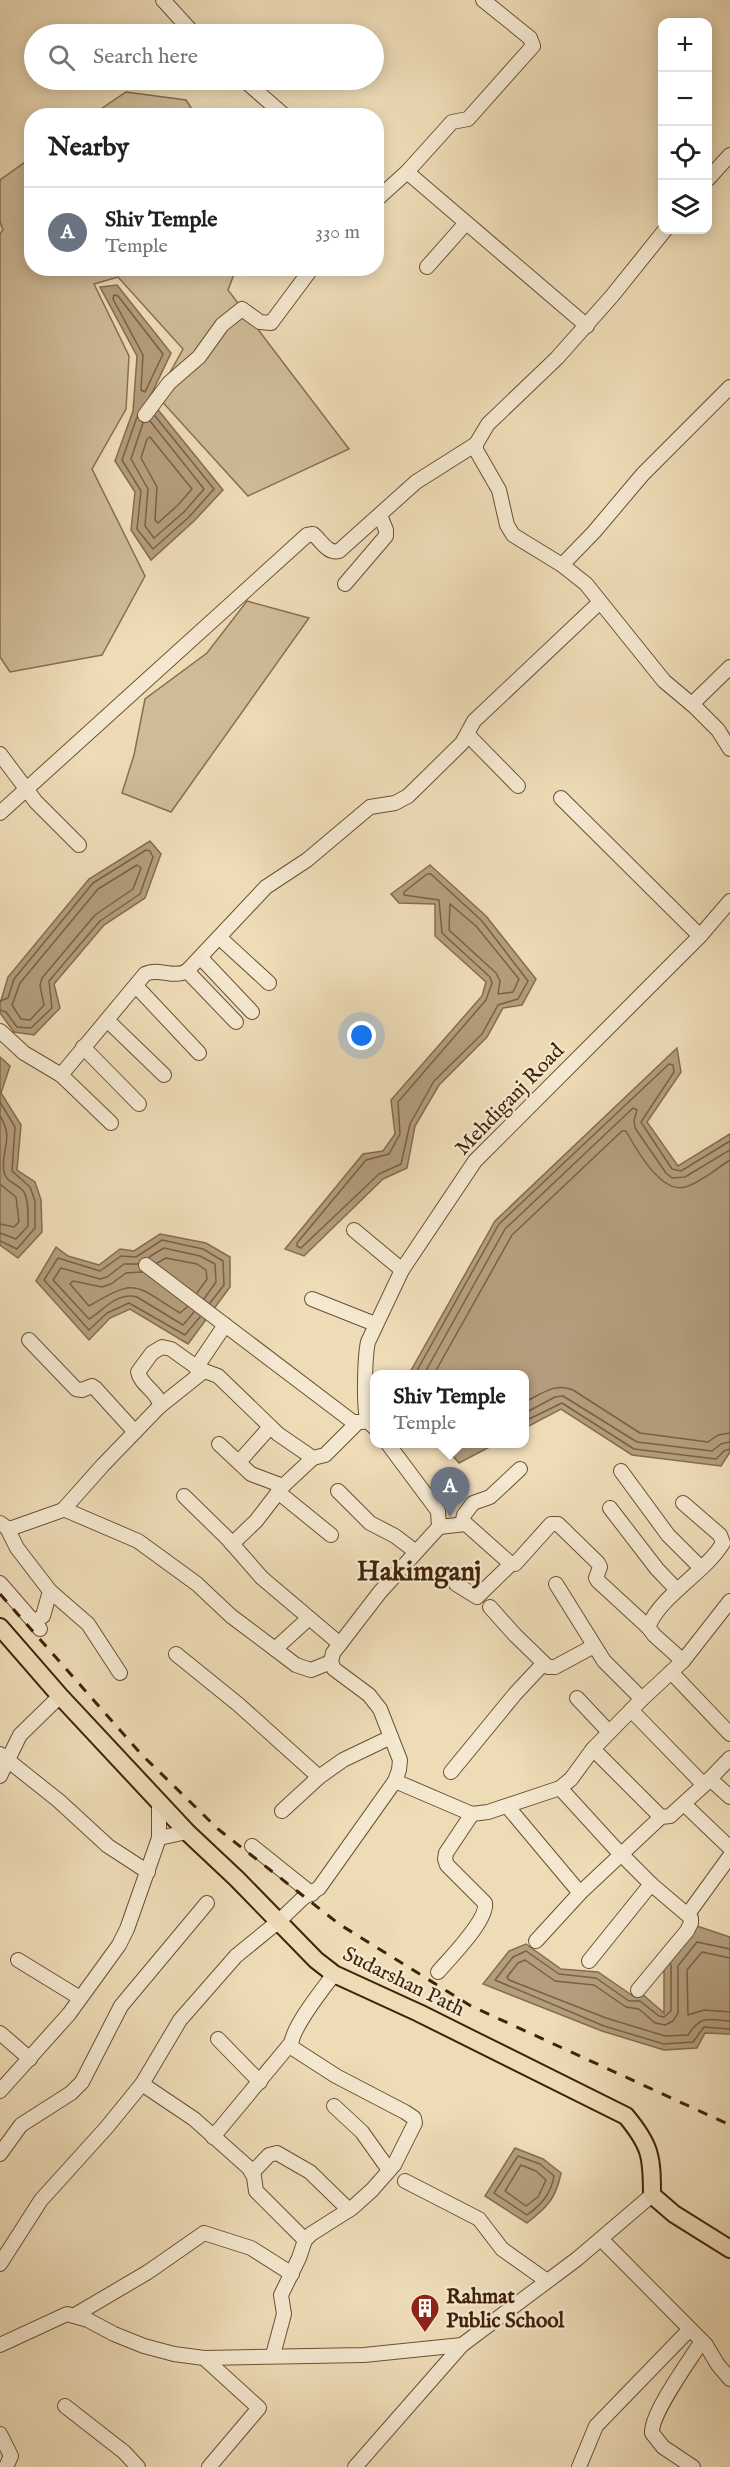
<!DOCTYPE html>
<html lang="en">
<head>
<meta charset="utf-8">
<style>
	body { margin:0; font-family:"IM FELL English",serif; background:#f6f6f6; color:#202124 }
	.controls { position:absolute; right:18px; top:18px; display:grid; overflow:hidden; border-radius:12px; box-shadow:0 3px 15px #0003 }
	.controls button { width:54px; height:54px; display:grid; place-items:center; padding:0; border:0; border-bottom:2px solid #e0e0e0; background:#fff; color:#202124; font:30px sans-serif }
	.you { position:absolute; left:362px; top:1036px; width:21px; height:21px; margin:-15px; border:4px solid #fff; border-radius:50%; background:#1a73e8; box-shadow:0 0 0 9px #1a73e833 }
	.badge { display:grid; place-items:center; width:39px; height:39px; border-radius:50%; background:#111827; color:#fff; font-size:20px; font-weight:700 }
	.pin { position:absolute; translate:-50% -50px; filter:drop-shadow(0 2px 3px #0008) }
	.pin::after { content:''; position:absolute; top:32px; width:21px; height:18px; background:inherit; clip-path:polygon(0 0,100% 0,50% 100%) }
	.popup { position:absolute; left:370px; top:1370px; width:159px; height:78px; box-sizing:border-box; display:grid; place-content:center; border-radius:12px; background:#fff; filter:drop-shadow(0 2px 4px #0005); font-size:20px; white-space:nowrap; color:#757577 }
	.popup b { font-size:22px; color:#202124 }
	.popup::after { content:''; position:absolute; left:50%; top:100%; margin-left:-12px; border:12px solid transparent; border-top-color:#fff }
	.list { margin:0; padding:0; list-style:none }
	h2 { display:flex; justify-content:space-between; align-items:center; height:78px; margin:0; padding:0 24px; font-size:26px }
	h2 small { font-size:20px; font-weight:400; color:#757577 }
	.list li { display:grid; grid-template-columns:39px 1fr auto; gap:18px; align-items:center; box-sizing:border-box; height:90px; padding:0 24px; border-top:2px solid #e0e0e0 }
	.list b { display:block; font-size:22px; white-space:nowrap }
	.list p { margin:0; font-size:20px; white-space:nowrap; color:#757577 }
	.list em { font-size:20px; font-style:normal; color:#757577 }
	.icon { flex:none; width:33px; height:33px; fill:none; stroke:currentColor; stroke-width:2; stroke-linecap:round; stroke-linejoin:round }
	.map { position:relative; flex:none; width:730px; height:2467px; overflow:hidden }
	.search { position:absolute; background:#fff; box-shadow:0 3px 15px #0003; left:24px; top:24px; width:360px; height:66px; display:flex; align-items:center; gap:15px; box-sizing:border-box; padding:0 21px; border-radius:33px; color:#757577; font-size:22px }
	.panel { position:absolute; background:#fff; box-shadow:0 3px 15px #0003; left:24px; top:108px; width:360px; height:168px; border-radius:24px }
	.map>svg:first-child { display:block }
</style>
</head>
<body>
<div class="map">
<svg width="730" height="2467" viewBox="0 0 730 2467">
	<rect width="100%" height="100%" fill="#eedcb7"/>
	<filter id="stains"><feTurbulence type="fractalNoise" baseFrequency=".00333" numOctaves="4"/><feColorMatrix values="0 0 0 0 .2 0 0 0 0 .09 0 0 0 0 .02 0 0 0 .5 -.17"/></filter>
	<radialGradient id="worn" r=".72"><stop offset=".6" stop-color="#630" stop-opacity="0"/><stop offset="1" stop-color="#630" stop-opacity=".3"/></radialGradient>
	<g fill="#d0bc99" stroke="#886f51" stroke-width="1.5">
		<polygon points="126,92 186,100 196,115 92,115"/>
		<polygon points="31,158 32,268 236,269 228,290 349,449 248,496 157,396 183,349 118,277 94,284 129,356 126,409 92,469 145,576 102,655 10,672 0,657 0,234 3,230 0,222 0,180"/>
		<polygon points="247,601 309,618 171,812 122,793 134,755 145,699 207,653"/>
	</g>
	<g fill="#b39d7c" stroke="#856c4e" stroke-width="1.5">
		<polygon points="117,285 171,353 150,397 159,411 223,490 194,521 151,560 131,530 135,492 115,461 133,411 137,356 100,287"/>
		<polygon points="150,841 161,854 145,898 104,925 54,984 60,1008 34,1035 14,1032 0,1013 0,1004 8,977 89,879"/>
		<polygon points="430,865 486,916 536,979 522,1005 503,1008 487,1037 439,1085 415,1126 407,1168 383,1179 304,1256 285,1249 363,1154 383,1151 395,1134 391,1100 482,996 486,982 435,936 435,904 399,903 391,894"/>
		<polygon points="677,1048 681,1072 647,1122 678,1166 730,1134 730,1452 721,1466 632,1455 561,1409 525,1428 525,1374 409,1374 495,1221"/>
		<polygon points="0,1057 10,1066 1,1093 21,1125 17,1170 35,1182 41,1200 42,1232 18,1258 0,1245"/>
		<polygon points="160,1234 206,1243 230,1257 230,1287 188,1344 130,1309 110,1318 89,1340 36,1281 56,1247 68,1256 99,1265 120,1249 134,1251"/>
		<polygon points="442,1444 495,1444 459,1463"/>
		<polygon points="694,1925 730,1937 730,2034 705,2033 697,2048 664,2050 602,2031 483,1984 509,1951 526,1944 561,1969 598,1972 633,1996 641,1993 664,2013 664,1962"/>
		<path d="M515,2148L543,2159L561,2173C556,2199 547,2207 527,2223L485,2196Z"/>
	</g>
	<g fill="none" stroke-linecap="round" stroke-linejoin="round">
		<g stroke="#7a6042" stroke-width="1.5">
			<polygon points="114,295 118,296 163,354 145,392 141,390 143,355 113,299"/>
			<polyline points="137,417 122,460 141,491 137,529 153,549 189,517 214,489 155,416"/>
			<polyline points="143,423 131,459 148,489 145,526 154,538 184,512 204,489 150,421"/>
			<polygon points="150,437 192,489 178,505 158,523 155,520 157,487 141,458 147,439"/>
			<polygon points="137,865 141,868 133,889 95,915 42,978 40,986 44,1005 30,1020 21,1019 12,1005 20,983 98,889"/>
			<polygon points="427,874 431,874 482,921 528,981 518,999 498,1005 482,1034 434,1081 410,1124 401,1164 379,1174 301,1248 297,1246 297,1243 366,1160 389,1154 400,1134 398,1102 486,1000 492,983 490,977 442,933 439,900 404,895 404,892"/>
			<polygon points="450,904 476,926 519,979 513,992 498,994 500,981 496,973 449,930"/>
			<polyline points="0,1001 8,998 14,979 93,883 146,850 150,851 153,857 140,894 100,921 49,981 52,1008 31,1028 17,1027 6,1012 0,1010"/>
			<polyline points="0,1102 15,1127 12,1171 30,1187 35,1201 35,1228 17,1249 0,1241"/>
			<path d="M0,1116C15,1140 0,1150 4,1172C6,1183 19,1184 24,1192C29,1201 28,1215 28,1226L16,1239L0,1233"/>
			<polyline points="0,1184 16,1197 19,1222 14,1227 0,1224"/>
			<polyline points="149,1257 164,1248 200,1256 215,1264 216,1282 204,1299"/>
			<polyline points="157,1263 166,1258 197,1264 206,1270 207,1279 197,1293"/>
			<path d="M138,1264H124L107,1277L100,1279L61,1268L53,1280L89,1319C103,1311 117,1291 137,1297L183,1325L194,1312"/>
			<path d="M142,1272L126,1273L111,1284L102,1287L73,1281L70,1284L89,1306C138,1277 134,1285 180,1313L187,1307"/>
			<polyline points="200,1317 185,1335 129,1303 107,1313 89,1330 44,1280 58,1258 100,1271 121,1256 136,1257 162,1240 203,1249 223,1261 224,1285 210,1303"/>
			<polyline points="415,1374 499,1224 669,1064 673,1065 674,1072 641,1122 672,1169 681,1171 730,1141"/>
			<polyline points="424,1374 505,1229 633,1108 637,1110 634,1120 635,1128 666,1173 672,1178 685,1177 730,1150"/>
			<path d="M434,1374L512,1235L622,1131H626C636,1149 661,1194 685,1187C700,1183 716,1169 730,1160"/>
			<path d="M525,1402C541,1394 556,1382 573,1390L640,1433L708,1442L718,1435L730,1433"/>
			<polyline points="525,1413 555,1397 563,1396 637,1442 712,1451 721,1444 730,1442"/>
			<polyline points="525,1421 562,1403 634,1449 716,1459 724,1451 730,1449"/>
			<path d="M730,1949L697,1942L678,1966V2013L673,2021L665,2025L655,2023L639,2009L626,2007L594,1985L555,1981L525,1960L518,1963L507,1977L509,1980L606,2018L665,2036L688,2035C701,2015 708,2019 730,2021"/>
			<polyline points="730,1958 702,1952 687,1970 688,2015 704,2010 730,2012"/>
			<polyline points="671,1964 671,2011 664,2017 659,2016 640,2001 629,2001 596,1978 559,1974 526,1951 513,1957 495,1980 604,2026 664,2044 693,2042 704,2027 730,2029"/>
			<path d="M518,2156L540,2164L554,2176C551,2194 541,2205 527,2215L494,2193Z"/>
			<polygon points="521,2165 536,2171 546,2180 538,2197 526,2206 505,2191"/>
		</g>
		<g stroke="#6c5034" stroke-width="16">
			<g id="minor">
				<polyline points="163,0 194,34"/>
				<polyline points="244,80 285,116"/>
				<polyline points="407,172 587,326"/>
				<polyline points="708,179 730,155"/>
				<polyline points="376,200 407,172 452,122 468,119 533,46 530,38 483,0"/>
				<polyline points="665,230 612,296 557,358 488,424 476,444 476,450 499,490 507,525 513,535 562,565 586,584 664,681 695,707 718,730 730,749"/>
				<polyline points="427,267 466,223"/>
				<polyline points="145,415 169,383 199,357 222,325 242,309 260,322 271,323 312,268"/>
				<polyline points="562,565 594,532 643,474 730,387"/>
				<polyline points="345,584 386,536 386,530 380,515"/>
				<polyline points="692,704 730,667"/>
				<polyline points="468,735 518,786"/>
				<polyline points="0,754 36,802 79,845"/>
				<polyline points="561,798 700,936"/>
				<path d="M0,813L307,535L313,534C321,540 327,554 339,551L416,482L476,444"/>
				<polyline points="220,938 269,983"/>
				<polyline points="201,958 252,1012"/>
				<polyline points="187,971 236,1022"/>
				<polyline points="136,986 199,1053"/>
				<polyline points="107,1020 164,1075"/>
				<polyline points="0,1031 24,1053 61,1075 111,1123"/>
				<polyline points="83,1047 139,1104"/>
				<path d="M61,1075L145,974C159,967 173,979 187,971L266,887L307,860L370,807L395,803L408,796L462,743L474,721L600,602"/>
				<polyline points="354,1230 402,1270"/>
				<polyline points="146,1265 353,1422 363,1422"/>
				<polyline points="312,1299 375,1324"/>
				<polyline points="29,1340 76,1389 82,1390 92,1386 95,1388 135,1432"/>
				<polyline points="196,1368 225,1325"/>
				<polyline points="160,1406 204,1371"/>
				<path d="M375,1428C373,1426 370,1424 368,1421C363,1410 365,1355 368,1342L402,1270L475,1161L700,936L730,901"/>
				<polyline points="219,1444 251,1474 283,1486"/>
				<polyline points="239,1462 270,1427"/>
				<polyline points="621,1471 668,1535 700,1567"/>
				<polyline points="338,1491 370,1523 395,1536 416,1552"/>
				<polyline points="278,1492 331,1535"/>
				<polyline points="184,1496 227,1538 262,1578 340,1644"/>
				<polyline points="610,1508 657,1569 677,1590"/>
				<path d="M63,1510L103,1465L160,1406C159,1392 141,1386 138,1372L152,1353L162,1347L171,1349L199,1369L218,1376L278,1434L313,1458L325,1455L357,1423"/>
				<polyline points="0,1523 7,1528 12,1528 63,1510 68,1511 138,1541 197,1584 231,1616 296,1665 311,1670 331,1662"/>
				<polyline points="462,1524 464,1515 473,1503 490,1497 520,1469"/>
				<polyline points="439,1527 466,1524 511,1564 515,1564 551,1524 558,1524 598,1563 600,1567 596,1578 598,1581 648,1627"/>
				<polyline points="7,1528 17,1548 50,1591 43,1616 34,1622"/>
				<polyline points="232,1544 256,1521 283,1486 313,1458"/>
				<polyline points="0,1583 40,1629"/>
				<polyline points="456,1584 477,1597 511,1564"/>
				<polyline points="556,1584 604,1661 642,1699"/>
				<polyline points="50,1591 88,1624 120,1673"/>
				<polyline points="490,1607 515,1635 548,1667 555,1667 594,1646"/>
				<polyline points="275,1649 309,1618"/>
				<polyline points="176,1654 239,1705 319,1777"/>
				<path d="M683,1661L654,1635L648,1627C662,1594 705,1573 723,1543L720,1535L683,1503"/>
				<polyline points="671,1672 730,1734"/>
				<polyline points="577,1698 609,1732"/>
				<polyline points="631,1710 704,1785 730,1758"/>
				<polyline points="0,1754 59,1801 108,1846 148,1872"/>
				<polyline points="451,1772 515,1694 543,1664"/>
				<polyline points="0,1776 20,1735 60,1696"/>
				<polyline points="710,1779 730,1797"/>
				<polyline points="395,1781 472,1814 488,1812 560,1788 571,1779 593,1749 642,1699 683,1661 730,1601"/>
				<polyline points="560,1788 613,1846 651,1884 691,1918 691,1923 687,1931 638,1990"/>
				<polyline points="684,1804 730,1848"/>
				<polyline points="507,1806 580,1893"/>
				<polyline points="282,1811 319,1777 343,1760 391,1737"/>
				<polyline points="661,1817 670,1816 704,1785"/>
				<polyline points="159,1838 187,1832"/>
				<polyline points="252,1846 312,1894"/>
				<polyline points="688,1914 730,1856"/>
				<polyline points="536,1941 580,1893 661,1817 593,1749"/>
				<polyline points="18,1960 80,1998"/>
				<polyline points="589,1961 651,1884"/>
				<path d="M438,1972C450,1958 488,1920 485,1903L447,1865L445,1859L446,1853L472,1814"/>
				<polyline points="0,2033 30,2059"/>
				<polyline points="218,2039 260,2082"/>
				<polyline points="142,2084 194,2119 249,2168 254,2177 256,2191 305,2240"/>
				<polyline points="0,2091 69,2014 119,1945 127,1929 159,1838 159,1803"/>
				<polyline points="334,2106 362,2132 389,2170"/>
				<polyline points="213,2137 291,2043"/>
				<polyline points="0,2154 21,2125 71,2093 82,2082 121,2006 207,1903"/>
				<polyline points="253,2172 269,2155 277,2153 310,2172 349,2210"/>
				<polyline points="405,2181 479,2219 502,2249 547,2281"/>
				<polyline points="601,2239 706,2345 718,2365 730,2379"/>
				<polyline points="0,2264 41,2200 107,2127 142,2084 180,2020 236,1956 279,1921 303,1898 319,1888 395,1781 399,1770 400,1760 380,1709 369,1695 334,1669 331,1662 333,1653 380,1592 439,1527 438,1511 388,1444"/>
				<polyline points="75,2315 148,2272 204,2233 251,2248 292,2274"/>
				<polyline points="0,2345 67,2314 88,2320 114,2334 144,2346 174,2354 204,2358 364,2355 462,2345"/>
				<path d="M273,2355L284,2314L281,2295L299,2258L305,2240L311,2234L352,2208L372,2190L394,2165L415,2123L414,2118L405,2112L336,2076L291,2047C290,2029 323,1989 334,1974"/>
				<polyline points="204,2358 259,2408 209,2467"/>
				<polyline points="65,2406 124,2452 138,2467"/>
				<polyline points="0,2434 11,2456 6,2467"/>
				<polyline points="355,2467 462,2345 577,2259 652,2195"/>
				<polyline points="579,2467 596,2426 690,2329"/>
				<path d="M693,2467L663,2447L652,2433C651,2413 690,2360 702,2341"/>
			</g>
		</g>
		<g stroke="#402209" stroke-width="20">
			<path id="major" d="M0,1627L60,1696L187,1832L237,1879L316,1960L334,1974L419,2013L626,2116C651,2146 652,2157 652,2195L674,2214L730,2249"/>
		</g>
		<use href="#minor" stroke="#f4e8d0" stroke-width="14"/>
		<use href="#major" stroke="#eedcb7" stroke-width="16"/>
		<polyline stroke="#402209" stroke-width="3" stroke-dasharray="10 10" stroke-linecap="butt" points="0,1594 141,1754 218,1829 339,1924 471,2006 730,2125"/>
	</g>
	<defs>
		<g id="building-pin" transform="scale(1.5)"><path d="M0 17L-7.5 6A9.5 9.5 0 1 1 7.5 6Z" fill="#8f2418" stroke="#f4e8d0"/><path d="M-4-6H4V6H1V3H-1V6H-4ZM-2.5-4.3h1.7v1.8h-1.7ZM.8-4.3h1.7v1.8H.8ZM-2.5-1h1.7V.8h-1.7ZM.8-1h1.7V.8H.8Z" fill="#fff"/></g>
	</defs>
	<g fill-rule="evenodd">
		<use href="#building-pin" x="425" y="2308"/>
	</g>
	<g text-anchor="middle" stroke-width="4.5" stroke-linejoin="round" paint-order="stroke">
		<g font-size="21" fill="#402209" stroke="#f4e8d0">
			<text transform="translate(509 1099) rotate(-46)" y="7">Mehdiganj Road</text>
			<text transform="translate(404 1981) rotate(26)" y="7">Sudarshan Path</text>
		</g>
		<g font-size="21" font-weight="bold" fill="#402209" stroke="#f4e8d0" text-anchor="start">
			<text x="446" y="2303">Rahmat<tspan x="446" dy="24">Public School</tspan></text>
		</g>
		<g font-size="27" font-weight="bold" fill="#402209" stroke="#f4e8d0">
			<text x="419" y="1580">Hakimganj</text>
		</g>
	</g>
	<rect width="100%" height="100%" filter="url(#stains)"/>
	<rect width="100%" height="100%" fill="url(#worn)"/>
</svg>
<div class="controls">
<button>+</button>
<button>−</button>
<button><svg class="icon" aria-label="locate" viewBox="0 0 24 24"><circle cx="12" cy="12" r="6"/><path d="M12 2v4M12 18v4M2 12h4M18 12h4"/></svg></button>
<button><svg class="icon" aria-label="layers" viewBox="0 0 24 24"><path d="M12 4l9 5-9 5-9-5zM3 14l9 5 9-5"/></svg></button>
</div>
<div class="you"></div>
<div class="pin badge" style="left:450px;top:1517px;background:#6b7280">A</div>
<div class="popup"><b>Shiv Temple</b>Temple</div>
<div class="search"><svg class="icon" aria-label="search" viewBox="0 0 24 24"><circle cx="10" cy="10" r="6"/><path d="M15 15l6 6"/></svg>Search here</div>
<section class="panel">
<h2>Nearby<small></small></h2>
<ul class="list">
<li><span class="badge" style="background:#6b7280">A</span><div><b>Shiv Temple</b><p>Temple</p></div><em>330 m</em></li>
</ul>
</section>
</div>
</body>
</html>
